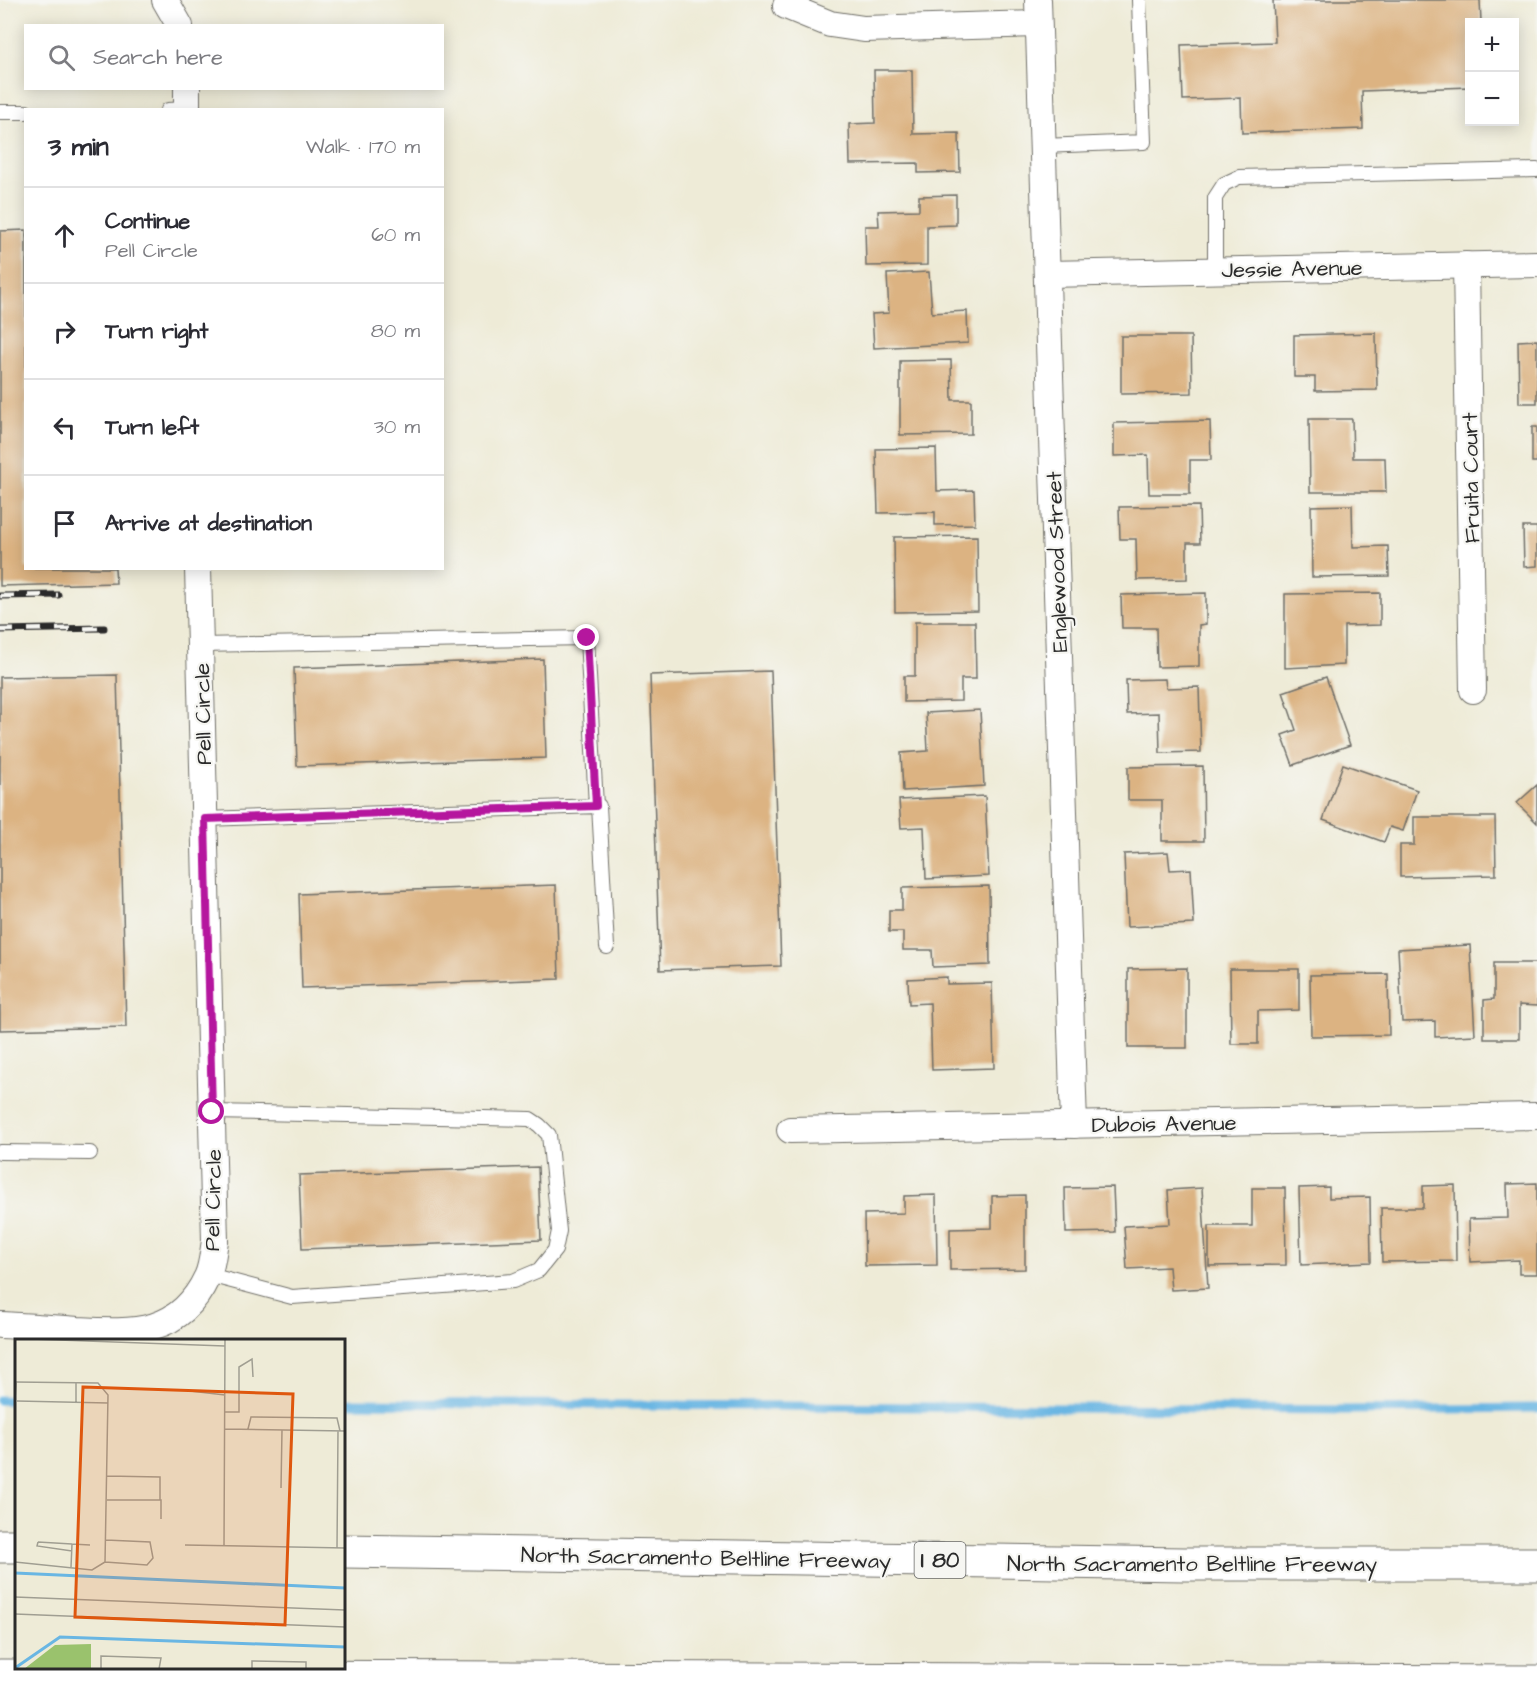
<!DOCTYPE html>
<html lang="en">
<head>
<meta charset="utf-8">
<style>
	body { margin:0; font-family:"Architects Daughter",sans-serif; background:#f2f2f3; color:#2b2b33 }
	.controls { position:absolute; right:18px; top:18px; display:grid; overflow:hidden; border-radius:0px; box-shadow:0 3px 15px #0003 }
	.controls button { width:54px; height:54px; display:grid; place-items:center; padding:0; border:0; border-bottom:2px solid #e1e1e2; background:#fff; color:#2b2b33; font:30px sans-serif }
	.stop { position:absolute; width:18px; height:18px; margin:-14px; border:4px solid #b5179e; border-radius:50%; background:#fff }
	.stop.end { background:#b5179e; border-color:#fff; box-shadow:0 2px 6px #0008 }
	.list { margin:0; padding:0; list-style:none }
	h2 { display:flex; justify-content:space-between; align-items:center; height:78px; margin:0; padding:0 24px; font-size:26px }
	h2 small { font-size:20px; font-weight:400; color:#7c7c81 }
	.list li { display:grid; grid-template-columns:39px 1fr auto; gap:18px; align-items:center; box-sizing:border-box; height:96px; padding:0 24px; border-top:2px solid #e1e1e2 }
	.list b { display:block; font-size:22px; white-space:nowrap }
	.list p { margin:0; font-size:20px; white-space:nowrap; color:#7c7c81 }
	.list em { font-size:20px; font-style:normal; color:#7c7c81 }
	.icon { flex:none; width:33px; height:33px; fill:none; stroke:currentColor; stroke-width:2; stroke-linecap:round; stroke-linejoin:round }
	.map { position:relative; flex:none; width:1537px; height:1684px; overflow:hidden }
	.search { position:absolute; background:#fff; box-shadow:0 3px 15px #0003; left:24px; top:24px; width:420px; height:66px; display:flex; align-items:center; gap:15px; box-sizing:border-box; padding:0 21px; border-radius:0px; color:#7c7c81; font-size:22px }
	.panel { position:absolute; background:#fff; box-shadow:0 3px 15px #0003; left:24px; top:108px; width:420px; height:462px; border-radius:0px }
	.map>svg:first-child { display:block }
</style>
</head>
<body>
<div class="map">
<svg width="1537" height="1684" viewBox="0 0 1537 1684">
	<rect width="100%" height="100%" fill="#f6f6f2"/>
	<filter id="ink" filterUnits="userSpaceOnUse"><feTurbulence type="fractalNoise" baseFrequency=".0167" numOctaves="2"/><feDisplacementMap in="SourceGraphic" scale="12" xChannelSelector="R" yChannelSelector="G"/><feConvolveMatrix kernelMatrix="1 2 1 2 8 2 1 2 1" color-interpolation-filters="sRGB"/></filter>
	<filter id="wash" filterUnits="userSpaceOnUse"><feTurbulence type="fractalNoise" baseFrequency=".008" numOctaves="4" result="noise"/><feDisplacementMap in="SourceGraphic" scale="24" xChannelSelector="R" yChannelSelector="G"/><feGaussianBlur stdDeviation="1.35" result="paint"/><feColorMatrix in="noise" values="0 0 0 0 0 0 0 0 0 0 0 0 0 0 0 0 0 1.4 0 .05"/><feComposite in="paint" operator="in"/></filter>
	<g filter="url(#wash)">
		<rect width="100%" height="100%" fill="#eeebd7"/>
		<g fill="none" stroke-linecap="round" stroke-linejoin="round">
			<g stroke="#69b6e3" stroke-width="9">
				<polyline points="0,1400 16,1401"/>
				<polyline points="344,1403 1347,1410 1537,1408"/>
			</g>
		</g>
		<g id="blocks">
			<g fill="#dcb382">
				<polygon points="1273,0 1480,0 1481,22 1470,22 1470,87 1362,91 1363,129 1242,133 1241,98 1183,100 1181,45 1275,42"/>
				<polygon points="874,70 912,70 913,134 959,133 960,172 918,173 918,163 850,164 849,124 875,123"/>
				<polygon points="956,195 956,225 927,226 927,265 866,266 865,226 879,226 878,211 919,210 919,196"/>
				<polygon points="26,230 26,568 115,568 116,583 0,586 0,231"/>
				<polygon points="929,272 932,313 967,311 968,343 874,348 872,314 889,313 887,274"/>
				<polygon points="1376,333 1377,390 1315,391 1315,377 1294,377 1294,335"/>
				<polygon points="1121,336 1191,336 1192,393 1121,394"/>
				<polygon points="1537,340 1537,403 1519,403 1518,341"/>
				<polygon points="951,360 952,400 971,400 971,434 900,435 900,361"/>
				<polygon points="1309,419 1352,419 1353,458 1385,458 1386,492 1310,492"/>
				<polygon points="1210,421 1211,460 1190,460 1190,494 1149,494 1148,455 1114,456 1114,423"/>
				<rect x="1532" y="427" width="5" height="35"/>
				<polygon points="936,448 937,491 974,490 975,524 935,525 935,512 878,513 876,449"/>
				<polygon points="1352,505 1353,547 1388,546 1389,576 1312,577 1311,506"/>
				<polygon points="1199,506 1200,543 1187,543 1187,579 1137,580 1136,539 1120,539 1119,507"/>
				<polygon points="1523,527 1537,527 1537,566 1524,567"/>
				<polygon points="977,536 978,611 895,612 894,537"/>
				<polygon points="1206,593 1206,624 1199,625 1199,666 1157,667 1156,628 1122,628 1121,595"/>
				<polygon points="1380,593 1380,625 1344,626 1344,665 1285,668 1285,594"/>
				<polygon points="915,622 975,622 976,679 961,679 961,701 904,702 904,676 915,676"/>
				<polygon points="543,659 546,758 297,766 294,668"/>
				<polygon points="771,671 781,966 660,970 650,675"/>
				<polygon points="117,675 126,1027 0,1030 0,677"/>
				<polygon points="1326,677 1350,745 1293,765 1282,735 1296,730 1283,692"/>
				<polygon points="1165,679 1166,688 1199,687 1201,752 1160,753 1159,713 1127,714 1126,680"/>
				<polygon points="980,710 984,786 903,791 901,753 928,751 926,713"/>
				<polygon points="1343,764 1417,790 1403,831 1390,827 1384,842 1323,820"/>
				<polygon points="1203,766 1204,841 1162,841 1162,800 1128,800 1128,767"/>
				<polygon points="1537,785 1537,823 1517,803"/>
				<polygon points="985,796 989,876 926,879 924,827 901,828 899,800"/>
				<polygon points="1414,817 1495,817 1496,875 1400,877 1400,845 1414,845"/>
				<polygon points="1168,852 1170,870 1191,869 1194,924 1127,927 1124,854"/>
				<polygon points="556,885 559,979 302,988 299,894"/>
				<polygon points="989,886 990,965 933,967 932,950 903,950 903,932 889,932 889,910 902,910 902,888"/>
				<polygon points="1470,945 1475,1035 1435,1037 1435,1021 1402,1022 1398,949"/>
				<polygon points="1494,963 1537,963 1537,1006 1519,1005 1519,1039 1484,1039 1484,1000 1494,999"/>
				<polygon points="1187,968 1187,1048 1128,1048 1128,969"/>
				<polygon points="1230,969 1299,969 1299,1010 1258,1011 1258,1044 1231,1044"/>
				<polygon points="1388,974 1389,1035 1311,1036 1310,975"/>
				<polygon points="947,977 947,984 992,983 994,1068 932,1070 930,1003 909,1004 908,979"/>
				<polygon points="538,1167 541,1240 302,1249 299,1175"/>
				<polygon points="1537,1183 1537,1274 1519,1274 1519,1260 1470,1262 1469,1219 1508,1218 1507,1184"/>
				<polygon points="1455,1185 1456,1261 1382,1262 1381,1208 1423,1208 1423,1186"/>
				<polygon points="1113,1187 1115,1232 1066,1233 1065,1188"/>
				<polygon points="1329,1187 1329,1198 1370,1197 1371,1262 1301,1265 1299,1188"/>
				<polygon points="1202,1188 1208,1288 1171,1290 1169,1267 1127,1269 1124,1226 1170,1224 1168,1190"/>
				<polygon points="1252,1188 1285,1188 1286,1265 1209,1266 1209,1226 1252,1226"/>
				<polygon points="936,1195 937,1265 865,1266 864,1214 904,1213 904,1196"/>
				<polygon points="1025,1195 1025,1269 950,1270 950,1229 992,1228 992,1196"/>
			</g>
		</g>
	</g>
	<g filter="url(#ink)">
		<use href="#blocks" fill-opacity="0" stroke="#6f6e67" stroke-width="1.5"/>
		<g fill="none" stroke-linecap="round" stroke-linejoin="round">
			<g stroke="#6f6e67" stroke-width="16">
				<g id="lane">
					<polyline points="168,110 187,109"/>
					<polyline points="0,112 26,112"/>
					<polyline points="1042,146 1144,142 1139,0"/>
					<polyline points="1215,269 1215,198 1224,184 1239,177 1537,170"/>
					<polyline points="200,645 587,638 596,806"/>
					<polyline points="205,819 599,806 607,947"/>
					<polyline points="0,1152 90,1153"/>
					<polyline points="209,1275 292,1297 513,1281 539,1270 555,1250 559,1231 549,1135 539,1125 530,1119 212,1112"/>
				</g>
			</g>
			<g stroke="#6f6e67" stroke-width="28">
				<g id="street">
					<polyline points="165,0 180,26"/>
					<polyline points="1038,0 1074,1125"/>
					<polyline points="786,6 830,24 864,29 1038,24"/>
					<polyline points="187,88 187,110"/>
					<polyline points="1466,265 1473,690"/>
					<polyline points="1047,274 1537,264"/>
					<polyline points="790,1130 1537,1116"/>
					<path d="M0,1325C26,1326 52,1328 78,1330C134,1333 180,1335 207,1277C212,1267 213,1252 215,1241L198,568"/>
				</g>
			</g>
			<g stroke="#6f6e67" stroke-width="35">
				<g id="highway">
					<polyline points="0,1546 16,1546"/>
					<polyline points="344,1551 1184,1564 1537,1564"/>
					<polyline points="0,1676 1537,1682"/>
				</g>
			</g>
			<use href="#lane" stroke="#fff" stroke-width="14"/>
			<use href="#street" stroke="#fff" stroke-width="26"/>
			<use href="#highway" stroke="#fff" stroke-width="33"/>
			<g stroke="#2b2b2b" stroke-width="7">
				<g id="rail">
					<polyline points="0,596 58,595"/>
					<polyline points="0,630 104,628"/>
				</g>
			</g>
			<use href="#rail" stroke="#f6f6f2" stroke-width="4.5" stroke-dasharray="14" stroke-linecap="butt"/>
		</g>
	</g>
	<g fill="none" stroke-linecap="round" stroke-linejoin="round" filter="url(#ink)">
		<polyline stroke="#b5179e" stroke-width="8" points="212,1112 205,819 596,806 587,638"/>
	</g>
	<g text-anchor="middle" stroke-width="4.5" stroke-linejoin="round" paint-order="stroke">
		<rect fill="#f6f6f2" stroke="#686867" stroke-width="1.5" x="914.5" y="1542" width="51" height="36" rx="4.5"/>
		<g font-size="21" font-weight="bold" fill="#2b2b2b">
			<text x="940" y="1567">I 80</text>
		</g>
		<g font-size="22" fill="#2b2b2b" stroke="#f6f6f2">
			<text transform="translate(1292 268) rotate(-1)" y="8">Jessie Avenue</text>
			<text transform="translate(1470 478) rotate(-91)" y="8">Fruita Court</text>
			<text transform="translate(1056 562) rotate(-92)" y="8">Englewood Street</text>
			<text transform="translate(202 714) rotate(-91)" y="8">Pell Circle</text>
			<text transform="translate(1164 1123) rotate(-1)" y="8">Dubois Avenue</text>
			<text transform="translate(212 1200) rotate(-89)" y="8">Pell Circle</text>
			<text transform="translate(706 1557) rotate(1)" y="8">North Sacramento Beltline Freeway</text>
			<text x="1192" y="1571">North Sacramento Beltline Freeway</text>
		</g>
	</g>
	<g transform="translate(15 1339)">
		<rect width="330" height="330" fill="#eeebd7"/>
		<path d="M76,305V330H9L40,306Z" fill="#9ac26d"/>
		<path fill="none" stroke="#69b6e3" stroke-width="3" d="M0,234L330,249M0,329L45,298L330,308"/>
		<path fill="none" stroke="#a09e92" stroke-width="1.5" d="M16,0L210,7M0,43L83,44L93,56L90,223L77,231L0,223M175,52L210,56M0,62L1,43M2,62L93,64M61,63V44M210,73H224V28L237,20L238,38M210,90L330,92M233,90L236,78L322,79L325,92M92,137L145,138V161M266,149L267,91M92,161H146V180M23,203L22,207L57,212M23,203L57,205M170,206L330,209M209,207L210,0M322,209L323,92M90,223L132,226L138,219L135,203L91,201M56,228L57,205L75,206M0,258L330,271M0,275L330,288M86,330V317L146,319L144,330M237,330V322L291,323V330"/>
		<path fill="#df570e" fill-opacity="0.15" stroke="#df570e" stroke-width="3" d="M68,48L278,55L270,286L60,278Z"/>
		<rect width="330" height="330" fill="none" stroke="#2b2b2b" stroke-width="3"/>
	</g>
</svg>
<div class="controls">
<button>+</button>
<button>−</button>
</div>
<div class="stop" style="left:212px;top:1112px"></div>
<div class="stop end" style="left:587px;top:638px"></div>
<div class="search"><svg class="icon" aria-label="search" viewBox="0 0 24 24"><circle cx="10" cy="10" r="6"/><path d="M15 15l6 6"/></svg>Search here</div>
<section class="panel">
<h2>3 min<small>Walk · 170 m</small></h2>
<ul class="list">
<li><svg class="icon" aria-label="ahead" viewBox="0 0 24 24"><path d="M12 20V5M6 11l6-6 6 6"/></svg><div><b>Continue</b><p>Pell Circle</p></div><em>60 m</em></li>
<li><svg class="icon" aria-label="right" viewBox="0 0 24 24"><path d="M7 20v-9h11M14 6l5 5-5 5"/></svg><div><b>Turn right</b></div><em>80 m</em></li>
<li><svg class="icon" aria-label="left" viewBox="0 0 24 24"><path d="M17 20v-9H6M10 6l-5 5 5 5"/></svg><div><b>Turn left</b></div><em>30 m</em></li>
<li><svg class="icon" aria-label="arrive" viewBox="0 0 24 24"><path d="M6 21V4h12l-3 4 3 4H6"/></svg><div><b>Arrive at destination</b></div></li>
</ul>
</section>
</div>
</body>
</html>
